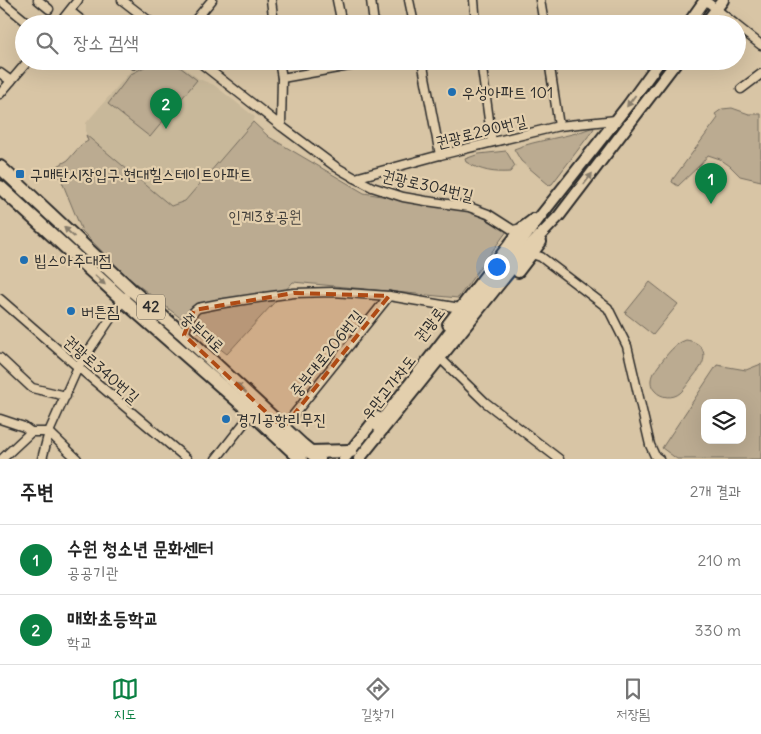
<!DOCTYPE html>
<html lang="ko">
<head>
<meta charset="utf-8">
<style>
	body { margin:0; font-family:Delius,"Poor Story",sans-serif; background:#f6f6f6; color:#222 }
	.controls { position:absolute; right:15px; bottom:15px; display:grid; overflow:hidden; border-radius:10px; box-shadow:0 5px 20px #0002 }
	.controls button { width:45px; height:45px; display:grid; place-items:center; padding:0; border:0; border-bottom:1px solid #e0e0e0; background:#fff; color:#222; font:25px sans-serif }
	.you { position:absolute; left:496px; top:266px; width:18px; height:18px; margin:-12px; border:4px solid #fff; border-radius:50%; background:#1a73e8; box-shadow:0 0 0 8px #1a73e833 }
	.badge { display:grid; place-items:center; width:32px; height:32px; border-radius:50%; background:#0b8043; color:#fff; font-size:16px; font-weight:700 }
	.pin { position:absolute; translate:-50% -41px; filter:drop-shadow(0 1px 2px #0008) }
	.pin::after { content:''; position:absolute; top:26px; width:18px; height:15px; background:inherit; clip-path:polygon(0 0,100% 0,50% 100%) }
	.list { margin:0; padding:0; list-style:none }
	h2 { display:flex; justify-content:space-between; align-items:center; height:65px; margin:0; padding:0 20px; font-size:21px }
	h2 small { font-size:16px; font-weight:400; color:#767676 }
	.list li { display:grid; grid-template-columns:32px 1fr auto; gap:15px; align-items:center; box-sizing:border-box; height:70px; padding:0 20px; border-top:1px solid #e0e0e0 }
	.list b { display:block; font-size:19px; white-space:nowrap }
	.list p { margin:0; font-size:16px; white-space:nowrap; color:#767676 }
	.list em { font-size:16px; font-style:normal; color:#767676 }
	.icon { flex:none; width:28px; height:28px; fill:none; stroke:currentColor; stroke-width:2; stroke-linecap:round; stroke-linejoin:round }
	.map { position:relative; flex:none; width:761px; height:459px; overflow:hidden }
	.search { position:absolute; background:#fff; box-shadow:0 5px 20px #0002; left:15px; right:15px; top:15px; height:55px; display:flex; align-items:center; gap:12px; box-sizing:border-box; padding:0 18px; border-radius:28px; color:#767676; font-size:19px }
	.sheet { height:205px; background:#fff }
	nav { display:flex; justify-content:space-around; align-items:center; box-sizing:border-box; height:70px; border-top:1px solid #e0e0e0; background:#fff; font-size:14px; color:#767676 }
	nav a { display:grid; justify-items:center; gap:2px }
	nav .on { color:#0b8043 }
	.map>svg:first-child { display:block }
</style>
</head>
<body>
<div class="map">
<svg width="761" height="459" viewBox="0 0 761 459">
	<rect width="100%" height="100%" fill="#d8c5a5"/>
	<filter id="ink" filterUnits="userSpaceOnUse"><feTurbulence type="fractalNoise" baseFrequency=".02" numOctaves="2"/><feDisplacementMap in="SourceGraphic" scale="10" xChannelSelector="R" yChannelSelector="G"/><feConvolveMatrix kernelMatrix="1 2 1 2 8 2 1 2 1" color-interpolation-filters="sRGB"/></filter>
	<g filter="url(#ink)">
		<polygon fill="#c8b89a" points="149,61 174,61 199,79 214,85 255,117 253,122 185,201 170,206 86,135 86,123 130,72"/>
		<g fill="#bbab91" stroke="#736b5e" fill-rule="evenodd">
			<polygon points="156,61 172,61 197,80 150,137 108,104 131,74"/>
			<polygon points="732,108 749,114 761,114 761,181 740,176 730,166 720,159 708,155 701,164 678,186 672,182 673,179 718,118 715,114 722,109"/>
			<polygon points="253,122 269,137 364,193 473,212 507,231 458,298 293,282 227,354 125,275 82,231 56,167 68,160 81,145 88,141 86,135 171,206 185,201"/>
			<path d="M591,128H594L593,130L552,184L549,185L521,161L514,149C539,139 566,138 591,128Z"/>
			<path d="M506,151L515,166L510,172C494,173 481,171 466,162L465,159L479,154Z"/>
			<polygon points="650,282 678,304 653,335 625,313"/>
			<path d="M686,340C702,342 709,354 700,368C698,371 695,374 693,377C689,382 685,389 680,393C673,399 661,398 655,391C650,386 650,379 653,373C662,362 672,344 686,340Z"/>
			<path d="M761,364V459H677L662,448L717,365L746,370ZM705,403H742V440H705Z"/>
		</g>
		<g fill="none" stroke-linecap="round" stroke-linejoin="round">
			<g stroke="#2b2b2b" stroke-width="11">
				<g id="minor">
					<polyline points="0,0 29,24"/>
					<polyline points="38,0 49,9"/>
					<polyline points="122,0 153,24"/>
					<polyline points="271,0 274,24"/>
					<polyline points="337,0 342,24"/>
					<polyline points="371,0 374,24"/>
					<polyline points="409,0 414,24"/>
					<polyline points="474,0 476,24"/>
					<polyline points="540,0 544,24"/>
					<polyline points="705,0 735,24"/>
					<polyline points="70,11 86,24"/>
					<polyline points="59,24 78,0"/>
					<polyline points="192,24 212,0"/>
					<polyline points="737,26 761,45"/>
					<polyline points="130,61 134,64 140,61"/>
					<polyline points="198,61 281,126 336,167 355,178 372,187 403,197 426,201 469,207 488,214 513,230 522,228"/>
					<polyline points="279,61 282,78 281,126"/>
					<polyline points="422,61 440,155"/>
					<polyline points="481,61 492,142"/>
					<polyline points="549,61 559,126"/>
					<polyline points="0,73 11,81"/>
					<polyline points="282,78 377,61"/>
					<polyline points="741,89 761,74"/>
					<polyline points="0,94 28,61"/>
					<polyline points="355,178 440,155 559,126 616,120"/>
					<polyline points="532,254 541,257 608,308 627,346 650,445 655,456 659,459"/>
					<polyline points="0,299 78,367 187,459"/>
					<path d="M184,335C187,326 189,314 198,308L218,304L264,297L294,293L333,292L389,296L460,308"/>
					<polyline points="0,358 32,388 66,396"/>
					<polyline points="444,362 485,402 559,459"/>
					<polyline points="0,419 24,427 31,432 49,432 77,459"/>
					<polyline points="283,428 389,296"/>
					<polyline points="2,459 31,432"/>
					<polyline points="42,459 49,432 78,367 125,297"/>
					<polyline points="216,459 252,413"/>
				</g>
			</g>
			<g stroke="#2b2b2b" stroke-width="14">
				<g id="tertiary">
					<polyline points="688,24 705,0"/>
					<polyline points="705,24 723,0"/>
					<polyline points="518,272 541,242"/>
					<polyline points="448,324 522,228 534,219"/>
					<polyline points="377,426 448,334 505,264 543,213 628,105 660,61"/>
					<polyline points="344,459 377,417"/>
					<polyline points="359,459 530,246 559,216 677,61"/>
				</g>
			</g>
			<g stroke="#2b2b2b" stroke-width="16">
				<g id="primary">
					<polyline points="0,167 130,289 184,335 302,445 319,459"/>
					<polyline points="0,187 123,300 252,413 301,459"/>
					<polyline points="310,452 351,451"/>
				</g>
			</g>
			<use href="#minor" stroke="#e3cfad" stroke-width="8"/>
			<use href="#tertiary" stroke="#e3cfad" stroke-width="10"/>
			<use href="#primary" stroke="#e3cfad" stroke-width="12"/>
		</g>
		<defs><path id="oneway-solid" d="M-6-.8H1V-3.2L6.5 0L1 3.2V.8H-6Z" transform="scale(1.25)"/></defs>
		<g fill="#877d6c">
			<use href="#oneway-solid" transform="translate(631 101) rotate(127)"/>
			<use href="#oneway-solid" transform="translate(588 179) rotate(-53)"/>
			<use href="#oneway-solid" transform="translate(69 232) rotate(-137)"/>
			<use href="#oneway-solid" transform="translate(100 280) rotate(43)"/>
			<use href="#oneway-solid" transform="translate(241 388) rotate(-137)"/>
		</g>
	</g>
	<path fill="#af4b15" fill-opacity="0.2" stroke="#af4b15" stroke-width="4" stroke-dasharray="10 6" stroke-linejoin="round" d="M294,293L389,296L283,428L184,335L194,310Z"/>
	<g fill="#1f6fb2" stroke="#e3cfad" stroke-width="2">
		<circle cx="452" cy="92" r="5"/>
		<rect x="15" y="169" width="10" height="10" rx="2.5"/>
		<circle cx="24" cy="260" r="5"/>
		<circle cx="71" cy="311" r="5"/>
		<circle cx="226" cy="419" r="5"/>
	</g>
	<g text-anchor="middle" stroke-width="4.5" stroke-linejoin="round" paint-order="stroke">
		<rect fill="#e3cfad" stroke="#625c52" stroke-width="1" x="137" y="294.5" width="28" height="25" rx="4"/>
		<g font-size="15" font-weight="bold" fill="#2b2b2b">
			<text x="151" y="312">42</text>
		</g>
		<g font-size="16" fill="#2b2b2b" stroke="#e3cfad" text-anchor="start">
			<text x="462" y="98">우성아파트 101</text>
			<text x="30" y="180">구매탄시장입구.현대힐스테이트아파트</text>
			<text x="34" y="266">빕스아주대점</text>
			<text x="81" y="317">버튼짐</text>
			<text x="236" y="425">경기공항리무진</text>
		</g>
		<g font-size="16" fill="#2b2b2b" stroke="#e3cfad">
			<text transform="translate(481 131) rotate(-14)" y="6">권광로290번길</text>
			<text transform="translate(428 185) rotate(13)" y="6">권광로304번길</text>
			<text transform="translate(429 324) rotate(-53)" y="6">권광로</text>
			<text transform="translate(203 332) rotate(42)" y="6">중부대로</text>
			<text transform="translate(326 353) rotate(-51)" y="6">중부대로206번길</text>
			<text transform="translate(102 369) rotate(41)" y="6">권광로340번길</text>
			<text transform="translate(388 387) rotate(-52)" y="6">우만고가차도</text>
		</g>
		<g font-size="16" fill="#413e3a" stroke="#e3cfad">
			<text x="265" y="222">인계3호공원</text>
		</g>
	</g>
</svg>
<div class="controls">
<button><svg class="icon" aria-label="layers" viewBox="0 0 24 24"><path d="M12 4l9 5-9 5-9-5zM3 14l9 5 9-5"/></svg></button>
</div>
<div class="you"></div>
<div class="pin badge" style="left:711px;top:204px">1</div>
<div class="pin badge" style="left:166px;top:129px">2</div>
<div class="search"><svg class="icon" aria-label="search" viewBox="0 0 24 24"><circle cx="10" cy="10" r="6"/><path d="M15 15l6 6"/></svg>장소 검색</div>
</div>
<section class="sheet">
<h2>주변<small>2개 결과</small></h2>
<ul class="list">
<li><span class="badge">1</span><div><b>수원 청소년 문화센터</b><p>공공기관</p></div><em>210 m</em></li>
<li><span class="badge">2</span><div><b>매화초등학교</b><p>학교</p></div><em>330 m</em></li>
</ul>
</section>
<nav>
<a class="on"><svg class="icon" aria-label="map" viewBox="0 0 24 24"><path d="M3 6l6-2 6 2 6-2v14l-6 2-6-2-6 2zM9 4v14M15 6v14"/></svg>지도</a>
<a><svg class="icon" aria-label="directions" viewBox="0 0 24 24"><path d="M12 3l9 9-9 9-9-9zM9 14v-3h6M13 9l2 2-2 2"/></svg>길찾기</a>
<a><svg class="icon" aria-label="saved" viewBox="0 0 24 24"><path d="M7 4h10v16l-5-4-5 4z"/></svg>저장됨</a>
</nav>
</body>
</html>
